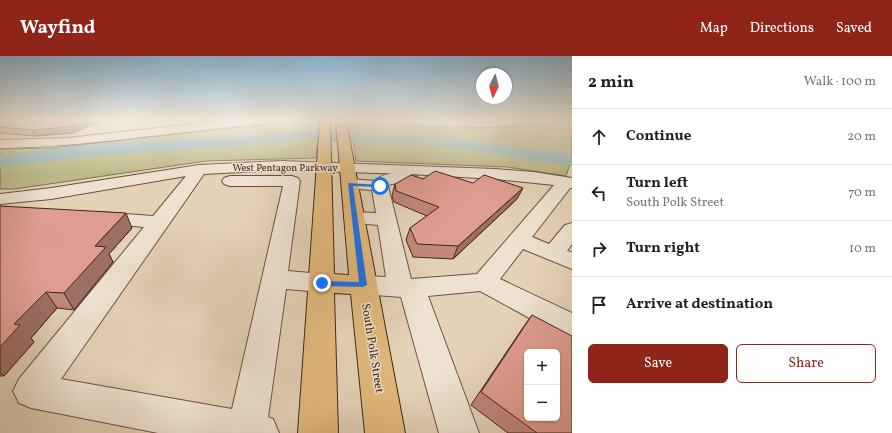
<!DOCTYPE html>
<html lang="en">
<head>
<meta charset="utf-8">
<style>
	body { margin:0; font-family:Vollkorn,serif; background:#f2f2f2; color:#202124 }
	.controls { position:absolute; right:12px; bottom:12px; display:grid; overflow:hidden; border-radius:6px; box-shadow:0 1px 3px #0004 }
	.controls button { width:36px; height:36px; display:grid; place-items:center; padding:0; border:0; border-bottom:1px solid #e0e0e0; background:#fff; color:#202124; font:20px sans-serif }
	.compass { position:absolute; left:476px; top:12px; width:36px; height:36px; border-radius:50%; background:#fff; box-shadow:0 1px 3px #0004; rotate:186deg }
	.stop { position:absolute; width:12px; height:12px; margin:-9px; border:3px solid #1a73e8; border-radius:50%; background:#fff }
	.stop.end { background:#1a73e8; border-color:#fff; box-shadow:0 1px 4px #0008 }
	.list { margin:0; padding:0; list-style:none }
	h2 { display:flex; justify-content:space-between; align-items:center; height:52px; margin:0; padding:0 16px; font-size:17px }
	h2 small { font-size:13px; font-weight:400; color:#757577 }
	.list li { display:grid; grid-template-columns:26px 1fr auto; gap:12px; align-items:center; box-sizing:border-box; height:56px; padding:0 16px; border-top:1px solid #e0e0e0 }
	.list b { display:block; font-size:15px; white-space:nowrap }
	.list p { margin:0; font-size:13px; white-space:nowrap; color:#757577 }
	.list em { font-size:13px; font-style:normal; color:#757577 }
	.actions { display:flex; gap:8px; padding:12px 16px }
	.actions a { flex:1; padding:9px 0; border:1px solid #8f2418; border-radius:6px; text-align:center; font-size:14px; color:#8f2418 }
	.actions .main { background:#8f2418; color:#fff }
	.icon { flex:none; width:22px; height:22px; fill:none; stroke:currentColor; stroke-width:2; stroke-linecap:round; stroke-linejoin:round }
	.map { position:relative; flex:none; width:572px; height:377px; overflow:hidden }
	header { display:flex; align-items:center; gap:24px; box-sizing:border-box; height:56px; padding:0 20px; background:#8f2418; color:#fff }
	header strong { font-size:19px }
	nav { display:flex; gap:22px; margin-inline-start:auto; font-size:14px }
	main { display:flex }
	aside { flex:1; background:#fff }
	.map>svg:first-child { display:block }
</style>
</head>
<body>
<header>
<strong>Wayfind</strong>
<nav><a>Map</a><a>Directions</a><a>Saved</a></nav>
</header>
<main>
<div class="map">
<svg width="572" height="377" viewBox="0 0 572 377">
	<rect width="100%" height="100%" fill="#e4d2b8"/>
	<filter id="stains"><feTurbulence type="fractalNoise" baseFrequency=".005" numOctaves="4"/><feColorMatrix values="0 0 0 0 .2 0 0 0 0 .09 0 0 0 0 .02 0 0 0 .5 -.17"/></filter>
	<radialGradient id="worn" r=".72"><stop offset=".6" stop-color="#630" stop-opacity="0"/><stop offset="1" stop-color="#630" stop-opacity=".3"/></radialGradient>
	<g fill="#bcba89" stroke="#7f704f">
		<polygon points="548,65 572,65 572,109 570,108 566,120 507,111 356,105 351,70 361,68 510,71"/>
		<polygon points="303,67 311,69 309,81 318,81 316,102 206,105 15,133 0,133 0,93 52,92 249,70"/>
	</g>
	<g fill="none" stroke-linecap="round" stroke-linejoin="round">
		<polygon fill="#98b6b7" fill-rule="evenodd" points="305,74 442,80 572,98 572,110 442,90 305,84 238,90 93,100 0,111 0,99 93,88 238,80"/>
		<g stroke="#6a523e" stroke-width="2">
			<g id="minor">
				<path d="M222,65H274L269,68C179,74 90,91 0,92V84L67,82Z"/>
				<polygon points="344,65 535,65 530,68 492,71 349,68 345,67"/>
				<path d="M282,105L495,113L534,116L572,122V132H570L532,181L549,188L565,169L572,167V188L567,195L572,196V213L523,193L500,223L572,257V283L562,280L480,235L428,240L479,377H439L401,241L363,238L354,236L350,229L354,222L363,220L386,221L378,169L347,166L344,162L347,158L354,156L376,157L372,134L344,132L342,128L344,124L350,123L376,125C384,115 397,118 409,118L282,114L204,118L61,323L232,353L283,130H230L224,128L222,125L224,122L230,120H292L298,122L300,125L288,215L322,218L331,221L335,227L331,233L322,236L286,233L268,361L273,363L279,377H158L31,352L19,347L13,335L19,323L144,171L92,166L89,162L92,158L99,156L153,160L186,120L51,143L0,148V138L51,132L199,109ZM410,118L495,123L554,129L477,218L411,223L388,130L391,128L416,126L418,123L416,120Z"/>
			</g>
		</g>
		<g stroke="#422715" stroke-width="2">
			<polygon id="major" points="320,65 330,65 334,218 349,219 336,65 346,65 405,377 365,377 351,238 334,237 338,377 298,377"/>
		</g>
		<use href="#minor" fill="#ede2d1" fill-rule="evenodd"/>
		<use href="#major" fill="#e2b97c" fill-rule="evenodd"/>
	</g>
	<g fill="#c0877d" stroke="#422715">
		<polygon points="0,65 72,77 35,80 0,77"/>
		<polygon points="423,123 517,143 453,203 413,201 406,184 410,172 427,160 394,146 392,140 395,128"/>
		<polygon points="0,150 132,172 109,198 113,206 74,254 57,252 31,282 34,286 4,320 0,320"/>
		<polygon points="532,259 572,377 508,377 471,349 522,273"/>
	</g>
	<g fill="#9c6e66" stroke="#422715">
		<polygon points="85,65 101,65 72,77 35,80 32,74"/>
		<polygon points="523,132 517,143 453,203 458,190"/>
		<polygon points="126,157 132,172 109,198 113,206 74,254 64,237 95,190"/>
		<polygon points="46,236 57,252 31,282 34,286 4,320 0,316 0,291 14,268"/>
	</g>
	<g fill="#df9d91" stroke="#422715" fill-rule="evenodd">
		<polygon points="0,65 85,65 69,71 32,74 0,71"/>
		<polygon points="435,115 473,127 484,119 523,132 458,190 417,188 410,172 439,151 396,135 395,128 411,119 423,123"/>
		<polygon points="0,150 126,157 95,190 106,191 64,237 46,236 14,268 20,269 0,291"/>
		<path d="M532,259L572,280V377H537L481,336ZM527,296H557V362H527Z"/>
	</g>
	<linearGradient id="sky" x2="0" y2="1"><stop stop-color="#88b5d4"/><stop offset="0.55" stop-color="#f3ebdf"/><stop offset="1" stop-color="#f3ebdf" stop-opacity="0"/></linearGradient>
	<rect width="572" height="118" fill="url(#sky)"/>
	<polygon fill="#1a73e8" points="348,127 380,129 382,130 380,131 353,130 367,229 363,231 322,230 318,227 322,225 359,226"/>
	<g text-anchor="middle" stroke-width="3" stroke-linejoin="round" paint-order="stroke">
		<g font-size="10" fill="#422715" stroke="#ede2d1">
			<text x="285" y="115">West Pentagon Parkway</text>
		</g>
		<g font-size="12" fill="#422715" stroke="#ede2d1">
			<text transform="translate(373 292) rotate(81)" y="4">South Polk Street</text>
		</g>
	</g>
	<rect width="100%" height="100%" filter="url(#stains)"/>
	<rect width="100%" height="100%" fill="url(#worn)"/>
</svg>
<div class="controls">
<button>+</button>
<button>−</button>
</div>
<svg class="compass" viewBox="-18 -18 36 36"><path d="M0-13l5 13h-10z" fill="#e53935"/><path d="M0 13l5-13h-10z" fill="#757577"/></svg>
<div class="stop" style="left:380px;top:130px"></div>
<div class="stop end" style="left:322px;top:227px"></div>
</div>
<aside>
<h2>2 min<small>Walk · 100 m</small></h2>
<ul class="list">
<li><svg class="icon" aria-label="ahead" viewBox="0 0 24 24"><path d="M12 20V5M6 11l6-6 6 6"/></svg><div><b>Continue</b></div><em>20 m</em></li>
<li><svg class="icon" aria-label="left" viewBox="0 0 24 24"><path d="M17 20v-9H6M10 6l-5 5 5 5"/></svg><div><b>Turn left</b><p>South Polk Street</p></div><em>70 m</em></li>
<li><svg class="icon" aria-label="right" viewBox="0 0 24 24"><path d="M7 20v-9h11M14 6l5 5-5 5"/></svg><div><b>Turn right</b></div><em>10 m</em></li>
<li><svg class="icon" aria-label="arrive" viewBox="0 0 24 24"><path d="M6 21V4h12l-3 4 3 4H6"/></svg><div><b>Arrive at destination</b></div></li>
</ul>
<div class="actions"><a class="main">Save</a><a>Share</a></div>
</aside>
</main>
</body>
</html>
